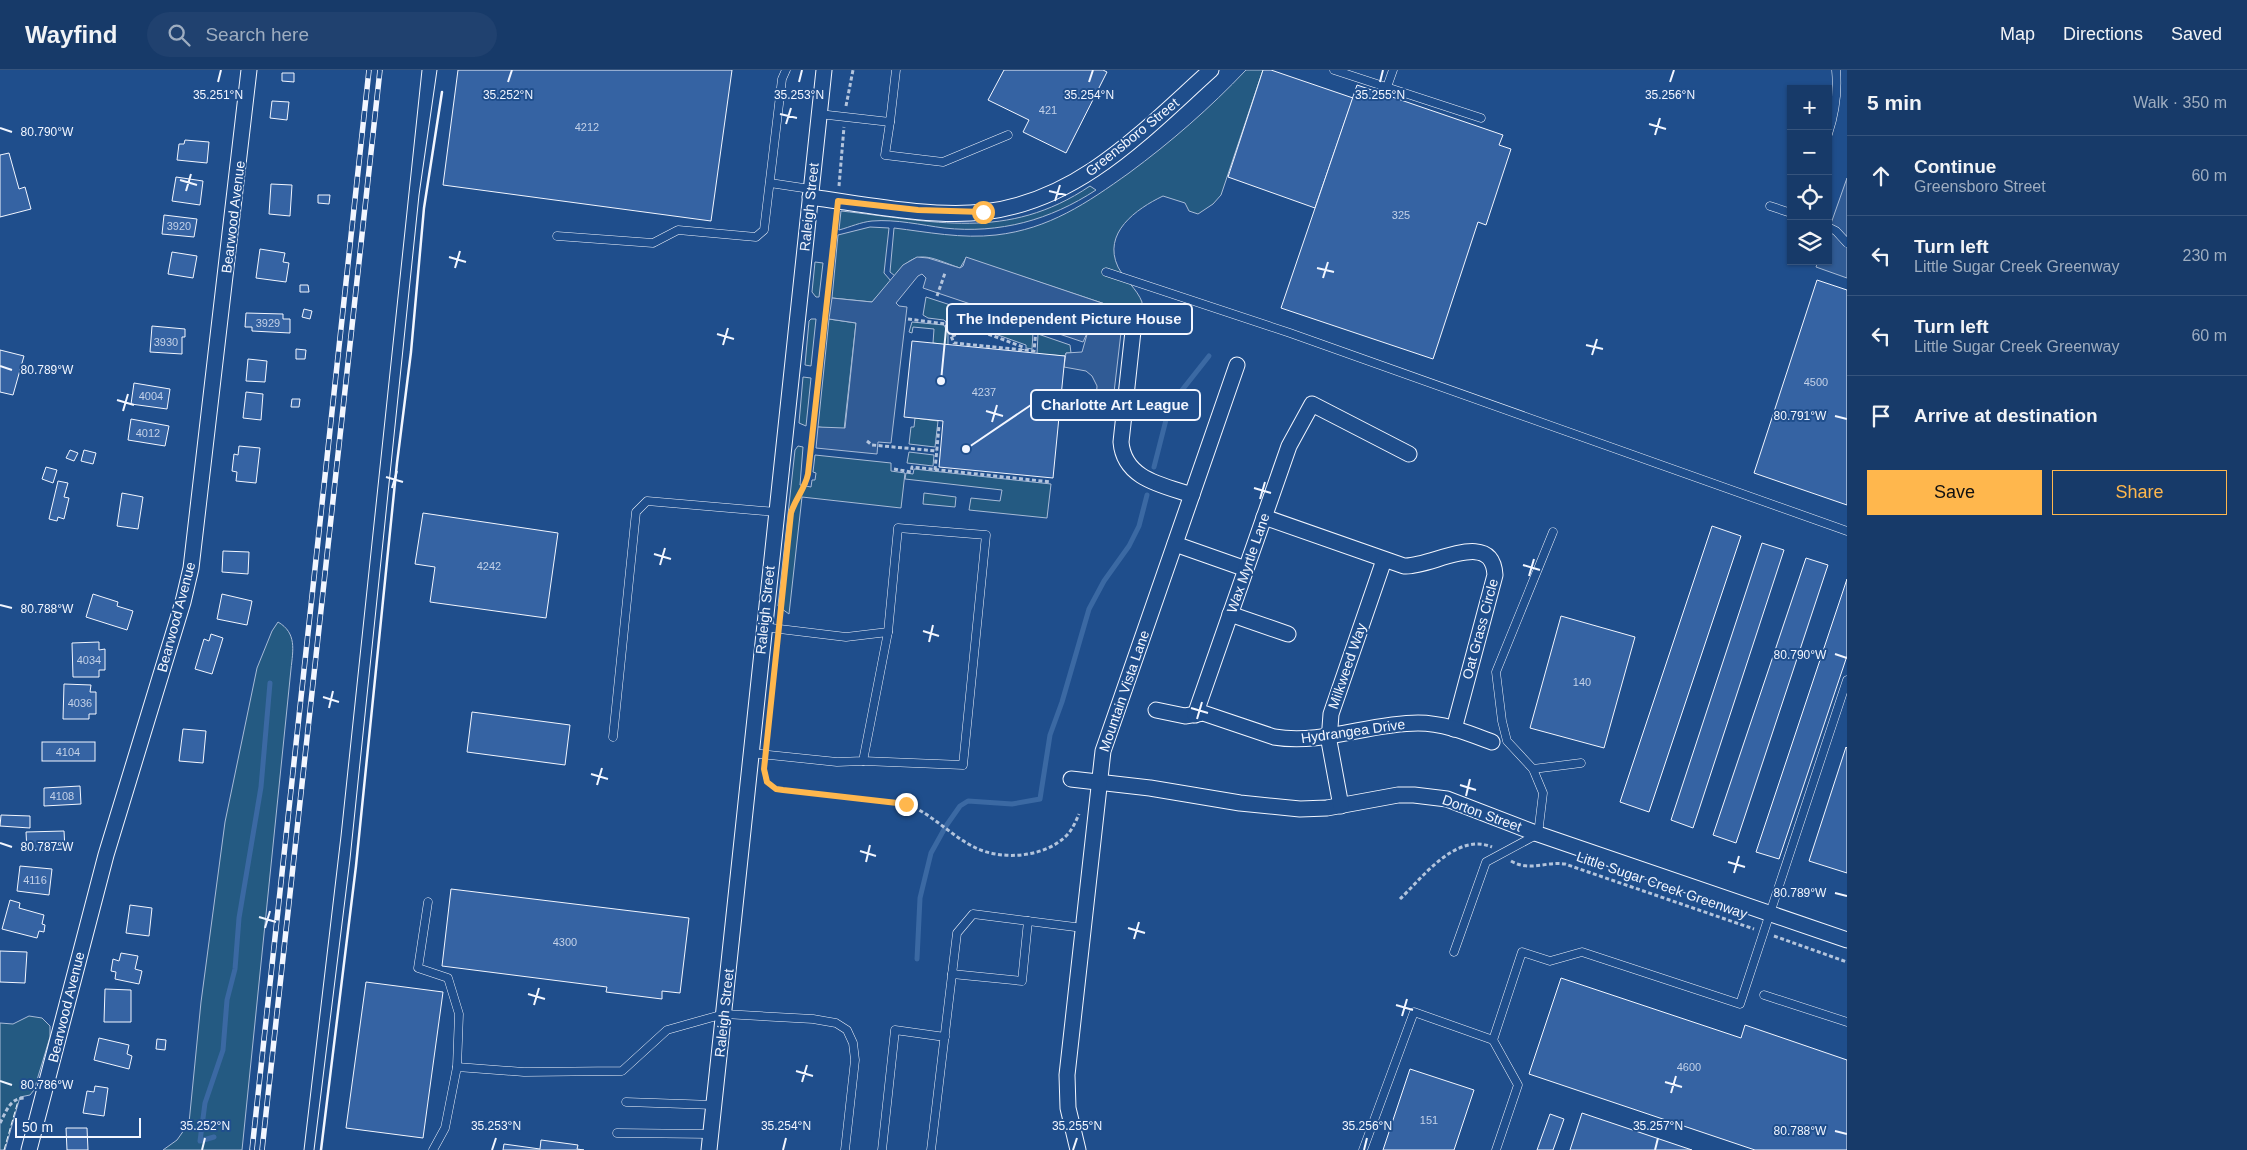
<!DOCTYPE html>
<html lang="en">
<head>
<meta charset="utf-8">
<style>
	body { margin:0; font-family:Arial,sans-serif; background:#20416f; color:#f1f3f6 }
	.controls { position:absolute; right:15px; top:15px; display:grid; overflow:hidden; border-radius:0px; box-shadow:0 1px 4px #0004 }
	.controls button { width:45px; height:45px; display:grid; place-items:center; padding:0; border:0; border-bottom:1px solid #36547d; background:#173a69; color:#f1f3f6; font:25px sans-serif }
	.scale { position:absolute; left:15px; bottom:12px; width:126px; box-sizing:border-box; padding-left:5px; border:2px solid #f2f6ff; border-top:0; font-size:14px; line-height:18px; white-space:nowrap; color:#f2f6ff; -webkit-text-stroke:4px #1f4e8c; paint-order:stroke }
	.stop { position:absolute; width:15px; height:15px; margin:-11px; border:4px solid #ffb74d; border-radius:50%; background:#fff }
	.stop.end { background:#ffb74d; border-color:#fff; box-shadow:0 1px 5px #0008 }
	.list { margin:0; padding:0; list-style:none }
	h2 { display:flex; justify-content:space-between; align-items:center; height:65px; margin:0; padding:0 20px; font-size:21px }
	h2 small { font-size:16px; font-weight:400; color:#9eadc0 }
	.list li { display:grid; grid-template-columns:32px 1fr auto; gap:15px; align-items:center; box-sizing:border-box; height:80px; padding:0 20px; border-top:1px solid #36547d }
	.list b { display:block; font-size:19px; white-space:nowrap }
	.list p { margin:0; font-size:16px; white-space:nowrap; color:#9eadc0 }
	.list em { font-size:16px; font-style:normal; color:#9eadc0 }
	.actions { display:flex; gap:10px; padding:15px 20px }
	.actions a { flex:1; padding:11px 0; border:1px solid #ffb74d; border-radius:0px; text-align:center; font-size:18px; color:#ffb74d }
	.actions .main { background:#ffb74d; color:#111 }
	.icon { flex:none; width:28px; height:28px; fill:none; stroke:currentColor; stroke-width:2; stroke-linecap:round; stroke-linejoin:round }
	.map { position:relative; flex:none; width:1847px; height:1080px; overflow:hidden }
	header { display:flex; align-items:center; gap:30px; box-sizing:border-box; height:70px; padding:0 25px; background:#173a69; border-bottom:1px solid #36547d }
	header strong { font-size:24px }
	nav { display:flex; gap:28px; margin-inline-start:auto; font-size:18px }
	.search { width:350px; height:45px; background:#20416f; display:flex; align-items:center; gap:12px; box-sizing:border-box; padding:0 18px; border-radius:28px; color:#9eadc0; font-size:19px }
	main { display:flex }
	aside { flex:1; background:#173a69 }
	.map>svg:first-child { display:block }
</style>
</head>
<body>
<header>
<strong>Wayfind</strong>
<div class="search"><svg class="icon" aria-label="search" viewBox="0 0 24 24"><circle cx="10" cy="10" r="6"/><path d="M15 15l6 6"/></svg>Search here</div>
<nav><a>Map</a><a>Directions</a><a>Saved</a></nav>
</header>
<main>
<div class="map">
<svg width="1847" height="1080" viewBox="0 0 1847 1080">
	<rect width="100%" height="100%" fill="#1f4e8c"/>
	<g fill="#245a82" stroke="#a8bbd7">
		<path d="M1246,0H1263L1221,125L1213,134L1198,144L1189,141L1185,133L1163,126C1136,139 1102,163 1118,197C1125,210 1137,219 1142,232L1141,241L1135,247L1129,249L1107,240L1108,235L966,188L960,198C930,188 917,176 895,206L890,202L894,158C927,162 962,169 996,165C1049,159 1087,133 1129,103C1171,72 1210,38 1246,0Z"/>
		<path d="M1090,116L1096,120C1050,150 1000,164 944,158C921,155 896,149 872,151C861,152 850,157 839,160L841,141C934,151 1007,172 1090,116Z"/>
		<polygon points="870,157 889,158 884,203 891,211 872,232 832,228 838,165"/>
		<polygon points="815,192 823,193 819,227 816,227 812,222"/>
		<polygon points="926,227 1033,262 1032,279 1026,278 1026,275 995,264 996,261 974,253 954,261 944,250 928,248 923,245"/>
		<polygon points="811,249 816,249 811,296 805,295 809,251"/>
		<polygon points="829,249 856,253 844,360 818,357"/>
		<polygon points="912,252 944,255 948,263 948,275 933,273 934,259 913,257 912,263 909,262"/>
		<polygon points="1038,264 1070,275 1071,283 1066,283 1065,286 1037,284"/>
		<polygon points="803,307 811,308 806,356 799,353"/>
		<polygon points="915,348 938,351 935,377 909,374 911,357 914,357"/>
		<polygon points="798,376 803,377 800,415 811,417 812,410 815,410 816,403 813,402 815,385 891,393 891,401 905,403 901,438 802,427 789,544 778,536 795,380"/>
		<polygon points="909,382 934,385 933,396 907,393"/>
		<polygon points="914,399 1051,414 1047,448 969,440 971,428 1000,431 1002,420 905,409 906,403 913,404"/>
		<polygon points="924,423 956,427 955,437 923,434"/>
		<path d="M278,552C297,563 293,580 291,599L242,1080H163L177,1070L189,1053L201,932L225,752L257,598L272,561Z"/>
		<polygon points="29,946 42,948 50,956 50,967 34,1020 30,1025 20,1027 5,1080 0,1080 0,953 13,954"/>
	</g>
	<g fill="#305b95" stroke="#a8bbd7">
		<polygon points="1847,108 1847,208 1816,197 1818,191 1828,191 1828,162"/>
		<polygon points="917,187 928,188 960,198 963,196 966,187 1108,235 1103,249 1122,254 1111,348 1095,347 1097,316 1092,306 1086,301 1064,297 1066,283 1082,282 1088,261 1083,272 923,218 926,208 922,204 918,206 896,233 899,236 907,237 891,373 878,372 877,384 816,378 818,357 845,358 856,253 829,249 832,228 872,232 903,195"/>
	</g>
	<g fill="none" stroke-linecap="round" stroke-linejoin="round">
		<g stroke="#3b69a3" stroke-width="5">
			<polyline points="1154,397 1168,342 1175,329 1209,286"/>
			<polyline points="917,889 920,828 931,783 946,756 960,736 968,731 1012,734 1040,729 1050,665 1062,632 1089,539 1104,511 1129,476 1139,456 1147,425"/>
			<polyline points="214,1067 200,1071 205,1033 223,980 227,930 235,899 239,848 261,717 270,613"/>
		</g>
	</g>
	<g fill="#3563a3" stroke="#f2f6ff">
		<polygon points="458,0 732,0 711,151 443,115"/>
		<polygon points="1004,0 1103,0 1107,2 1066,83 1023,62 1029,50 988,30"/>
		<polygon points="1263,0 1271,0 1353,28 1315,138 1228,107"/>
		<polygon points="282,3 294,3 294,12 282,11"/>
		<polygon points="1357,15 1503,65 1499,75 1511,79 1486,155 1478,152 1433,289 1281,238"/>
		<polygon points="272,31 289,32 287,50 270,48"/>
		<polygon points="185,70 209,72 207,93 177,90 179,74 184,74"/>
		<polygon points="9,83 19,119 25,117 31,139 0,147 0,85"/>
		<polygon points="176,107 203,111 200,135 172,131"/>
		<polygon points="271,114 292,115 290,146 269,144"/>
		<polygon points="318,125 330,125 329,134 318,133"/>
		<polygon points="164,145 197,149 194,167 162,164"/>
		<polygon points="260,179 285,183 283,192 289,193 286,212 256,208"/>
		<polygon points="172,182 197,186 193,208 168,204"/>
		<polygon points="1817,210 1847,220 1847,435 1754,403"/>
		<polygon points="300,215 308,215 309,222 300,222"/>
		<polygon points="304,239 312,241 310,249 302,247"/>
		<polygon points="246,243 283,244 283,249 290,249 290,263 252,261 252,257 245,257"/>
		<polygon points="152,256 185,259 185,267 182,267 182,284 150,282"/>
		<polygon points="912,271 1065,286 1053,408 939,397 943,351 904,347"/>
		<polygon points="296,279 306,280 305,289 296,289"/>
		<polygon points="0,280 24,286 13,325 0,322"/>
		<polygon points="248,289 267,291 265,312 246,311"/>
		<polygon points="134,313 170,319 167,339 131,334"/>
		<polygon points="246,322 263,324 261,350 243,348"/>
		<polygon points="292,329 300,329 299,337 291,337"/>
		<polygon points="131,349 169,356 165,376 128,370"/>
		<polygon points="239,376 260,378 256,413 236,411 237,402 232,401 234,384 238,385"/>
		<polygon points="70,380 78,383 74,391 66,388"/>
		<polygon points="84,380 96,383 93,394 81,391"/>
		<polygon points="46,397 57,400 53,413 42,409"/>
		<polygon points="58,411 68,413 64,427 69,428 64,449 58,447 57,451 49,449"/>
		<polygon points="122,423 143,427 138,459 117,456"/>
		<polygon points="423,443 558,463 546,548 430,532 435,497 415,494"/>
		<polygon points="1712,456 1741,466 1649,742 1620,732"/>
		<polygon points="1762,473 1784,480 1693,758 1671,750"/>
		<polygon points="223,481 249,482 248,504 222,502"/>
		<polygon points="1806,488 1828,495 1736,773 1713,765"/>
		<polygon points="1847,509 1847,586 1779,789 1756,782"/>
		<polygon points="93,524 118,532 117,536 133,541 127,560 86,547"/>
		<polygon points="222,524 252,531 247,555 217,549"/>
		<polygon points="1561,546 1635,567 1604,678 1530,658"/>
		<polygon points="211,564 223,568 212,604 195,599 204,569 209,571"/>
		<polygon points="99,572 99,580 105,579 105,600 99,600 99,607 73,607 72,573"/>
		<polygon points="64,614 91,615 90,622 96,622 96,644 89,644 89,649 63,649"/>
		<polygon points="472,642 570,655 565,695 467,682"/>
		<polygon points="183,659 206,661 203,693 179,691"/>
		<rect x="42" y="672" width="53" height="19"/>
		<polygon points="1846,677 1847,678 1847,803 1809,791"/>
		<polygon points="80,716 81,734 44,736 44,718"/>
		<polygon points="1,745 30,746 30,758 0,756"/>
		<polygon points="64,761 65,779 27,781 26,762"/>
		<polygon points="20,796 52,799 49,825 17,821"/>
		<polygon points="451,819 689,848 680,923 662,921 662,929 606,922 607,917 442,896"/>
		<polygon points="10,830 20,833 19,838 44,845 42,854 45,855 44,862 39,861 37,868 2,859"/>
		<polygon points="130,835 152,838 149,866 126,863"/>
		<polygon points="0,881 27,882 25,913 0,912"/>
		<polygon points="121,883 138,886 135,899 142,901 139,914 115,909 116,902 111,901 113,889 119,891"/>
		<polygon points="1561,908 1741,968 1745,955 1847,990 1847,1080 1755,1080 1529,1004"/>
		<polygon points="366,912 443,922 423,1068 346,1058"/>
		<polygon points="105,919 131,920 131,952 104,952"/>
		<polygon points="99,968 129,975 127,984 132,986 129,999 94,990"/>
		<polygon points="157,969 166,970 165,980 156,979"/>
		<polygon points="1410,999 1474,1020 1454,1080 1383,1080"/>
		<polygon points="95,1016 108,1018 104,1046 83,1043 87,1021 94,1022"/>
		<polygon points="1582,1043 1692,1080 1570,1080"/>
		<polygon points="1550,1044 1564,1049 1553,1080 1537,1080"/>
		<polygon points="66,1058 87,1058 88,1080 67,1080"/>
		<polygon points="541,1070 578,1075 577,1079 584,1080 503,1080 504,1074 540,1079"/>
	</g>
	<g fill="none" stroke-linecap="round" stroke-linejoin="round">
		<g stroke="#f2f6ff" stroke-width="9">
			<g id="service">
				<polyline points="1334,0 1481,48"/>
				<polyline points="1387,17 1393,0"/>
				<polyline points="819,44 890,52 896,0"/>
				<polyline points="890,52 885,85 943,92 1008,65"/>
				<path d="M1828,64C1835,43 1838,22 1836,0"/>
				<polyline points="770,113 810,119"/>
				<polyline points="1770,136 1791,143"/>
				<polyline points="1828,157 1836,161 1847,173"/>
				<polyline points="557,166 653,173 678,160 756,167 764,160 782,9 786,0"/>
				<polyline points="1106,202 1290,263 1847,461"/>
				<polyline points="763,557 846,567 888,562 898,458 986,465 963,695 863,691"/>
				<polyline points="613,667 636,442 647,431 776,442"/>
				<polyline points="751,683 837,692 863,691 888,562"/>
				<polyline points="1533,699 1581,693"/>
				<polyline points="428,832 418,898 448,908 459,944 457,997"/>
				<polyline points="1454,882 1486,792 1538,764 1543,723 1533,699 1507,671 1502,651 1496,602 1553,462"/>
				<polyline points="952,904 1022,911 1028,851"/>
				<polyline points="1764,925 1847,952"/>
				<polyline points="1493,970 1522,882 1550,891 1582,882 1740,934 1847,610"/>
				<polyline points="626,1032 714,1035"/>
				<polyline points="617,1063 711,1064"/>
				<polyline points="433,1080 445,1058 457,997 524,1002 622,1001 667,960 724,944 813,949 836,953 847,960 853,973 855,990 845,1080"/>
				<polyline points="882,1080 895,960 945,967"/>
				<polyline points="931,1080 957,863 973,844 1083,858"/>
				<polyline points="1363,1080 1414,942 1493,970 1518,1015 1496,1080"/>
			</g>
		</g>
		<g stroke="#f2f6ff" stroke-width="17">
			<g id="minor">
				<path d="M810,127C863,134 930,148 984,142C1079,131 1143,61 1211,0"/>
				<path d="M1133,261L1121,372C1124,409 1162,415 1192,425"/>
				<path d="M1264,447L1404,496C1431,498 1492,457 1495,505L1454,659"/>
				<polyline points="1175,474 1246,499"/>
				<polyline points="1230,544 1288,564"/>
				<path d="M1156,640L1185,646L1203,643L1274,667C1323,675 1369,653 1418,653C1444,653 1468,663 1492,672"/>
				<polyline points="1195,645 1289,376 1312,334 1409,384"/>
				<polyline points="1071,709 1150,718 1240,733 1300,739 1327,738 1398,725 1414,725 1447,729 1538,764 1847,870"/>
				<polyline points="1341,736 1329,671 1331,644 1384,490"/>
				<polyline points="29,1080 106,785 183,532 191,498 249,0"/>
				<polyline points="709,1080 824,0"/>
				<polyline points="1078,1080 1068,1038 1067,1005 1103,681 1237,295"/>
			</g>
		</g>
		<g stroke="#b3c4dc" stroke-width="3" stroke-dasharray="4 2.5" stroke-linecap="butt">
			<polyline points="846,36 853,0"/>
			<polyline points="839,116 844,57"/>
			<polyline points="937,226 945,203"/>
			<polyline points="908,249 946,254 954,273 1034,281 1036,260"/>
			<polyline points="952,266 972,258 1023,277 1023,280"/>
			<polyline points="867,371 872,375 937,381"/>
			<polyline points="894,399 911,402 912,397 1051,412"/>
			<polyline points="935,400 939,356"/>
			<polyline points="794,433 806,414 808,405 836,144"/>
			<path d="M765,707L767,712L776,719L906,734C931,743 950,765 974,777C1001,791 1046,788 1068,764C1073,758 1076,751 1079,744"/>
			<path d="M1511,791C1530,802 1546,791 1565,794L1754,859"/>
			<path d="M1400,829C1423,807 1456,762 1492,777"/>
			<polyline points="1774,866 1847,892"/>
			<path d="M0,1053C6,1042 10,1028 24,1028"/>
		</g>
		<use href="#service" stroke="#1f4e8c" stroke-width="8"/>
		<use href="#minor" stroke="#1f4e8c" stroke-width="15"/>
		<g stroke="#f2f6ff" stroke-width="1">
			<polyline points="304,1080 341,766 422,0"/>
			<polyline points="314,1080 350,789 419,125 437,0"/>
		</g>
		<g stroke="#f2f6ff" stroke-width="5.5">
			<g id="rail">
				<polyline points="252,1080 369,0"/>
				<polyline points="262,1080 380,0"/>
			</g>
		</g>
		<use href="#rail" stroke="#1f4e8c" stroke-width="4" stroke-dasharray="11" stroke-linecap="butt"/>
		<polyline stroke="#f2f6ff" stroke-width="1" stroke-dasharray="6 2.5" stroke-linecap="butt" points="4,1080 18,1031"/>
		<polyline stroke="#f2f6ff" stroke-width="2.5" points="321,1080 356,796 397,393 411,282 424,138 442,22"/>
	</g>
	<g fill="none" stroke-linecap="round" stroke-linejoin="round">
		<path stroke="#ffb74d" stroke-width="6" d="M906,734L783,720L776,719L767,712L764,699L791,443C795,429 805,419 808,404L838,131L918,140L983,142"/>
	</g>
	<path fill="none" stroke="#f2f6ff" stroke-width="2" d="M218,12L221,0M508,12L512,0M799,12L802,0M1089,12L1093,0M1380,12L1383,0M1670,12L1674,0M780,44L797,48M786,54L791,38M1649,54L1666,59M0,58L12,62M1655,65L1660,48M180,110L197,115M186,121L191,104M1049,121L1066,125M1055,131L1060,115M449,187L466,192M455,198L460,181M1317,198L1334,202M1323,208L1328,192M717,264L734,269M723,275L728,258M1586,275L1603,279M1592,285L1597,269M0,296L12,300M117,330L134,335M123,341L128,324M986,341L1003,346M1835,346L1847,349M992,352L997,335M386,407L403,412M392,418L397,401M1254,418L1271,423M1260,429L1265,412M654,484L671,489M660,495L665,478M1523,495L1540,500M1529,506L1534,489M0,535L12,538M923,561L939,566M929,572L933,555M1835,584L1847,588M323,627L339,632M329,638L333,621M1191,638L1208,643M1197,649L1202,632M591,704L608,709M597,715L602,698M1460,715L1476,720M1466,726L1470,709M0,773L12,777M860,781L876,786M866,792L870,775M1728,792L1745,797M1734,803L1739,786M1835,823L1847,826M259,847L276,852M265,858L270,841M1128,858L1145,863M1134,869L1139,852M528,924L545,929M534,935L539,918M1396,935L1413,940M1402,946L1407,929M796,1001L813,1006M0,1011L12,1015M802,1012L807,995M1665,1012L1682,1017M1671,1023L1676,1006M1835,1061L1847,1064M202,1080L205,1068M492,1080L496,1068M783,1080L786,1068M1073,1080L1077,1068M1364,1080L1367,1068M1655,1080L1658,1068"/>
	<g text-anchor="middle" stroke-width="4" stroke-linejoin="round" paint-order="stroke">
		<g font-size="11" fill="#c3d1e8">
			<text x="1048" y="44">421</text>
			<text x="587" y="61">4212</text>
			<text x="1401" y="149">325</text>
			<text x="179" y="160">3920</text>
			<text x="268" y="257">3929</text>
			<text x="166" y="276">3930</text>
			<text x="1816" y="316">4500</text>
			<text x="984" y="326">4237</text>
			<text x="151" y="330">4004</text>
			<text x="148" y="367">4012</text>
			<text x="489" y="500">4242</text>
			<text x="89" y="594">4034</text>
			<text x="1582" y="616">140</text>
			<text x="80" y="637">4036</text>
			<text x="68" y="686">4104</text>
			<text x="62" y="730">4108</text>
			<text x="35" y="814">4116</text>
			<text x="565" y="876">4300</text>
			<text x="1689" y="1001">4600</text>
			<text x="1429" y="1054">151</text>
		</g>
		<g font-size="14" fill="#f2f6ff" stroke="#1f4e8c">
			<text transform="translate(1132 67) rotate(-39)" y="5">Greensboro Street</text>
			<text transform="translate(809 137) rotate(-84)" y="5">Raleigh Street</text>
			<text transform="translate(233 147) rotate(-83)" y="5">Bearwood Avenue</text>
			<text transform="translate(1248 493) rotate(-71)" y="5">Wax Myrtle Lane</text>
			<text transform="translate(765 540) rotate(-84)" y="5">Raleigh Street</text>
			<text transform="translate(176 547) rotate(-75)" y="5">Bearwood Avenue</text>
			<text transform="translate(1480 559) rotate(-75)" y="5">Oat Grass Circle</text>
			<text transform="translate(1347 596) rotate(-71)" y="5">Milkweed Way</text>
			<text transform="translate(1124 621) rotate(-71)" y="5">Mountain Vista Lane</text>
			<text transform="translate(1353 661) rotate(-8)" y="5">Hydrangea Drive</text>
			<text transform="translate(1482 743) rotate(20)" y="5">Dorton Street</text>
			<text transform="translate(1662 815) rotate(19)" y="5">Little Sugar Creek Greenway</text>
			<text transform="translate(66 937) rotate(-76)" y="5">Bearwood Avenue</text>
			<text transform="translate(724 943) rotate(-84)" y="5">Raleigh Street</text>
		</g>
	</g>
	<g font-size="12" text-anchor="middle" fill="#f2f6ff" stroke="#1f4e8c" stroke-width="4" stroke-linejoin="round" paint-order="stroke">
		<text x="218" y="29">35.251°N</text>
		<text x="508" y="29">35.252°N</text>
		<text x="799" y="29">35.253°N</text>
		<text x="1089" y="29">35.254°N</text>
		<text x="1380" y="29">35.255°N</text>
		<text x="1670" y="29">35.256°N</text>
		<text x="47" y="66">80.790°W</text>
		<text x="47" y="304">80.789°W</text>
		<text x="1800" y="350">80.791°W</text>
		<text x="47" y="543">80.788°W</text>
		<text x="1800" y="589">80.790°W</text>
		<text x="47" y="781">80.787°W</text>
		<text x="1800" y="827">80.789°W</text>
		<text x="47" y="1019">80.786°W</text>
		<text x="205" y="1060">35.252°N</text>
		<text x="496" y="1060">35.253°N</text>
		<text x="786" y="1060">35.254°N</text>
		<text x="1077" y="1060">35.255°N</text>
		<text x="1367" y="1060">35.256°N</text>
		<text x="1658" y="1060">35.257°N</text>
		<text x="1800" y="1065">80.788°W</text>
	</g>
	<path fill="none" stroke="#f2f6ff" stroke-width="2" d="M941 311L947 249M966 379L1031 335"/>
	<g fill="#f2f6ff" stroke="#1f4e8c" stroke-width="2">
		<circle cx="941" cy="311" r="5"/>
		<circle cx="966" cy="379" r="5"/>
	</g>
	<g fill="#1f4e8c" stroke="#f2f6ff" stroke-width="2">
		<rect x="947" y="234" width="245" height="30" rx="5"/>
		<rect x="1031" y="320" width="169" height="30" rx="5"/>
	</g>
	<g font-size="15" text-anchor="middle" font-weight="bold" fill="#f2f6ff">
		<text x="1069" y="254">The Independent Picture House</text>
		<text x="1115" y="340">Charlotte Art League</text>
	</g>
</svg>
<div class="controls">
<button>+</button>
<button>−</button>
<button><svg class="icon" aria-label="locate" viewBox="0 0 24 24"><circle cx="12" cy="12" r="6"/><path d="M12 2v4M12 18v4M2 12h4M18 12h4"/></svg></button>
<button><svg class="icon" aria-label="layers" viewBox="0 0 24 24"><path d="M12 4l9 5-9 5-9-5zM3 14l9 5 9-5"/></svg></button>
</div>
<div class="scale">50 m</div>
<div class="stop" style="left:983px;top:142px"></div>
<div class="stop end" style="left:906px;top:734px"></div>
</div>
<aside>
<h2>5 min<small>Walk · 350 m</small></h2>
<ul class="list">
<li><svg class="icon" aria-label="ahead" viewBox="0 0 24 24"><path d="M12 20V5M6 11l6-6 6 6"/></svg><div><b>Continue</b><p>Greensboro Street</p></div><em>60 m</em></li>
<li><svg class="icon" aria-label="left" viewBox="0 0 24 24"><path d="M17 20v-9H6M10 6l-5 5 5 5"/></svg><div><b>Turn left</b><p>Little Sugar Creek Greenway</p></div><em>230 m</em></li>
<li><svg class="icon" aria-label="left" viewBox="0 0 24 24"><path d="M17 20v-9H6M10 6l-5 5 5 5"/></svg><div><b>Turn left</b><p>Little Sugar Creek Greenway</p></div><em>60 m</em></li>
<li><svg class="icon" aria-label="arrive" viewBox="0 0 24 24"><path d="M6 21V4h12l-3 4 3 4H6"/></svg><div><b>Arrive at destination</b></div></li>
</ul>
<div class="actions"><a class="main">Save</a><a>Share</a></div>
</aside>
</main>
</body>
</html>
